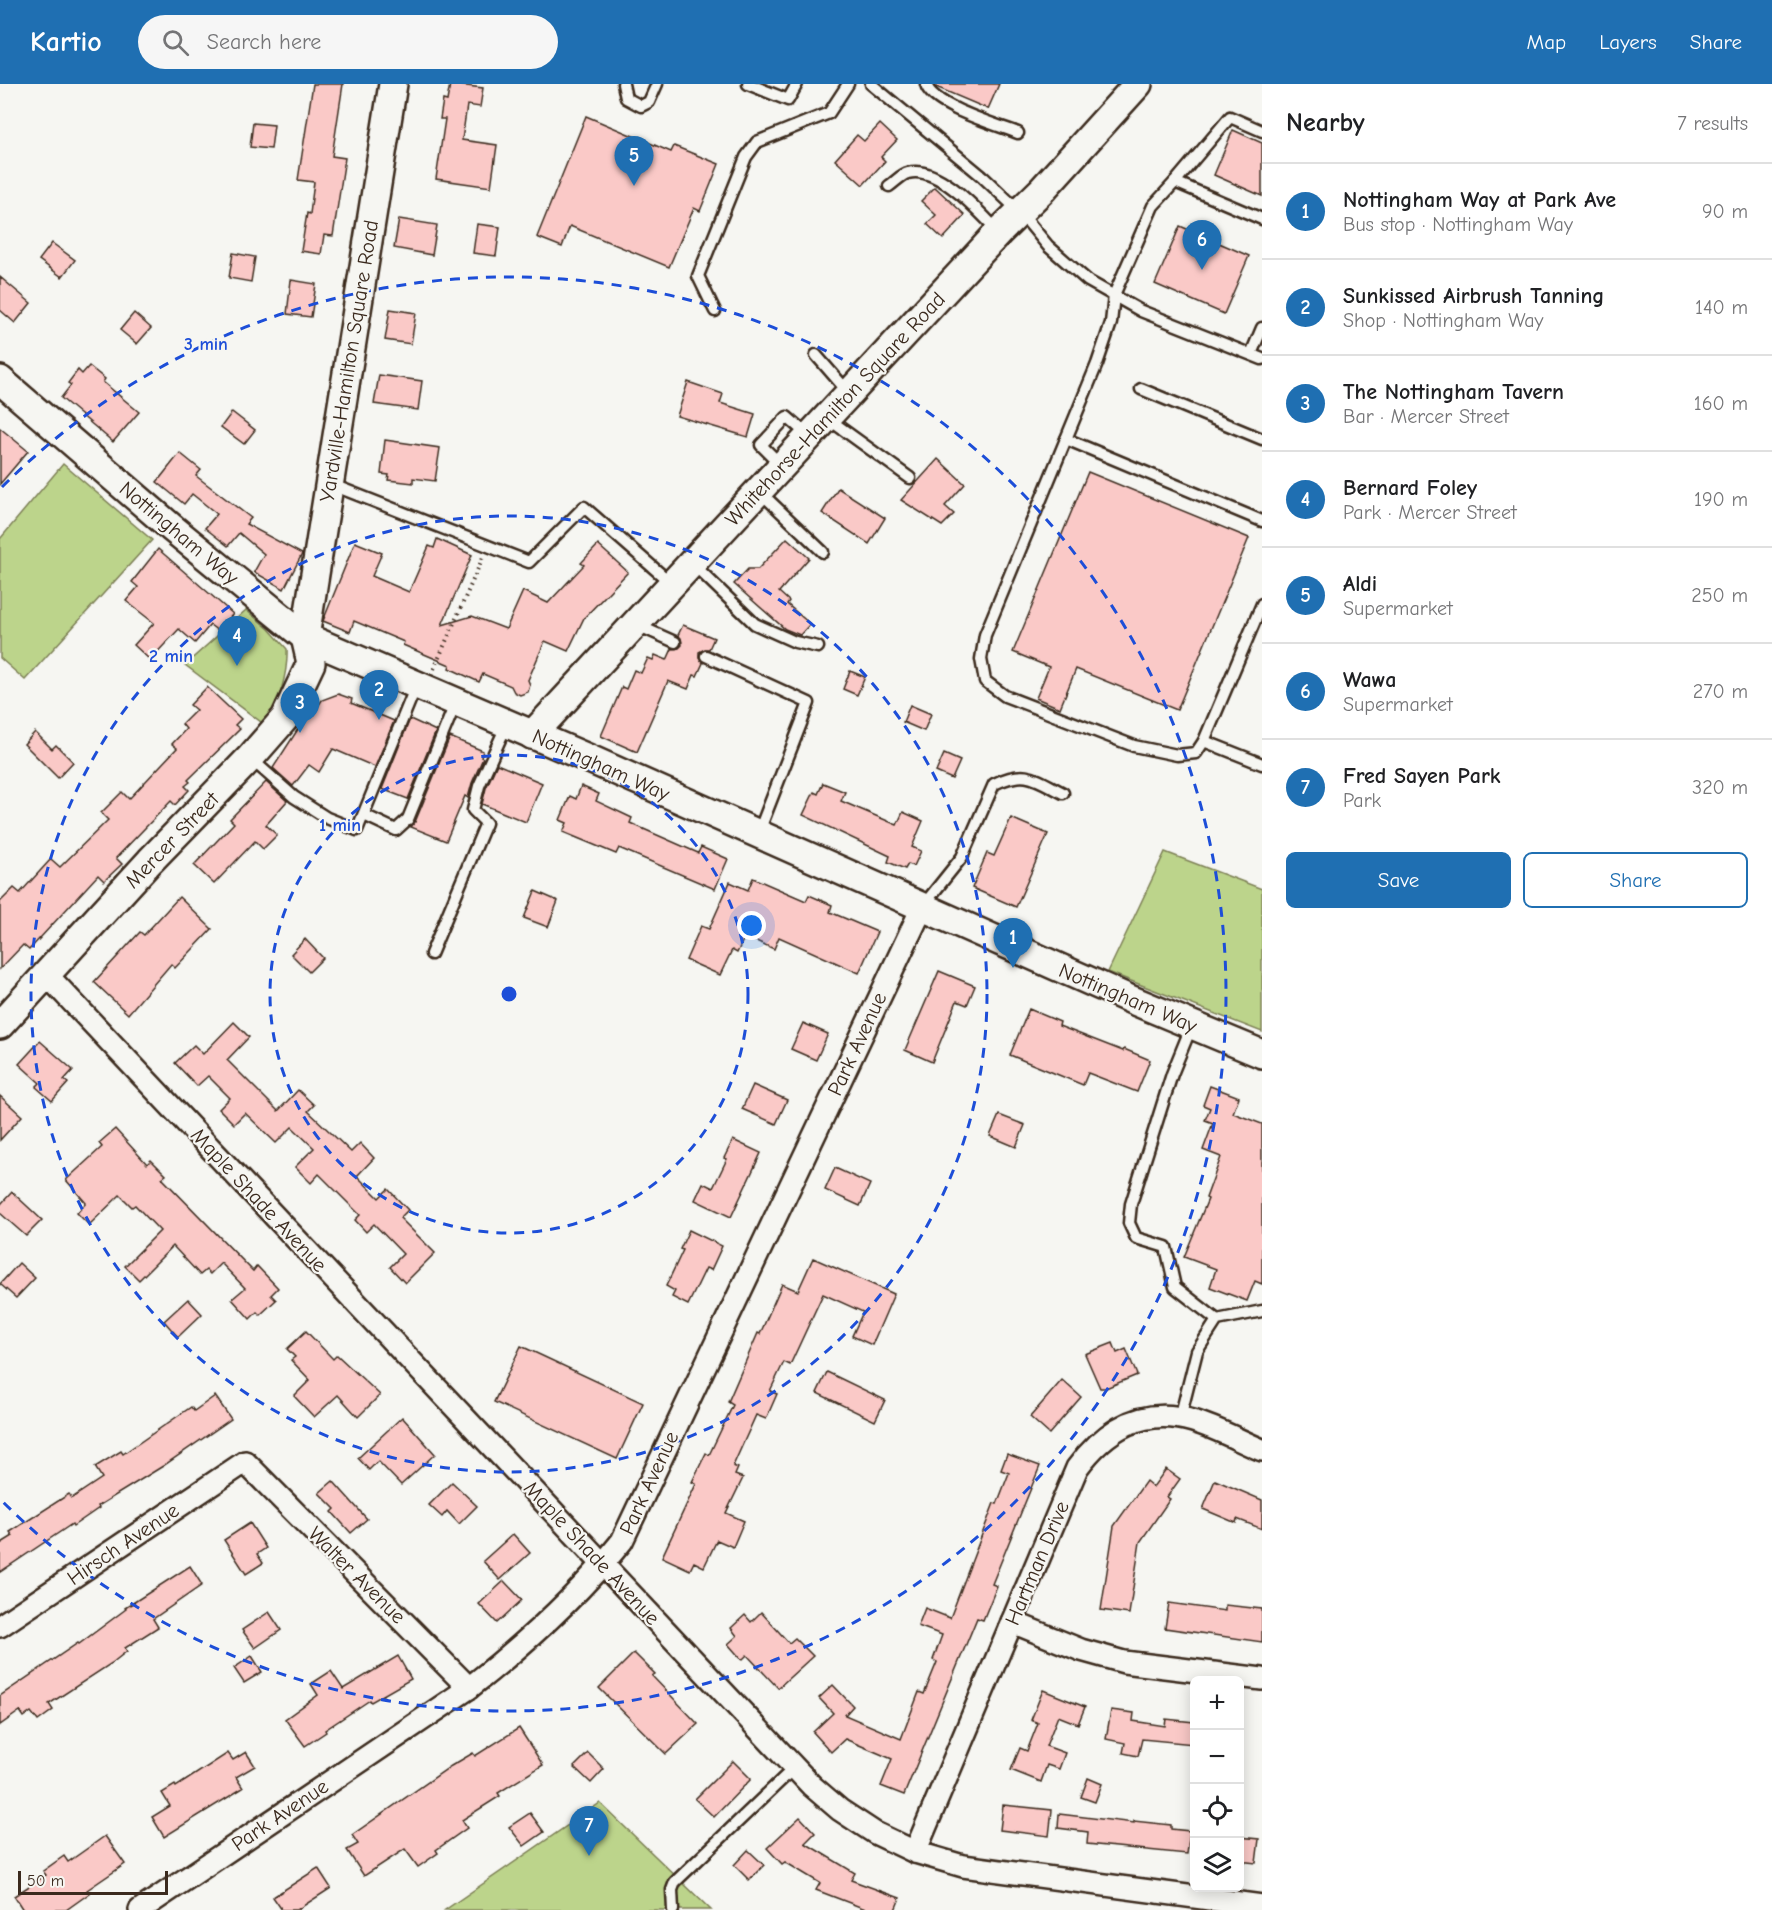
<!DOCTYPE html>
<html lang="en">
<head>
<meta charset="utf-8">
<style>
	body { margin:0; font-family:"Comic Neue",sans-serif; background:#f6f6f6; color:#202124 }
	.controls { position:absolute; right:18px; bottom:18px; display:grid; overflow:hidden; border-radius:9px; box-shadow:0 3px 15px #0003 }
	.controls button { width:54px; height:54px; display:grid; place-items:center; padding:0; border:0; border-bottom:2px solid #e0e0e0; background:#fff; color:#202124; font:30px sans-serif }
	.scale { position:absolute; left:18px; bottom:15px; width:150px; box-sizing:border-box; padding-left:6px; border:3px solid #3b2a1e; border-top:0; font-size:16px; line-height:21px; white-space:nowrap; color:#3b2a1e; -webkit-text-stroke:4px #f6f6f2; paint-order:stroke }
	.you { position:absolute; left:752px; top:842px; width:21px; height:21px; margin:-15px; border:4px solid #fff; border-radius:50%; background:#1a73e8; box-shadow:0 0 0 9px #1a73e833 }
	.badge { display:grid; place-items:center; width:39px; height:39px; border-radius:50%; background:#1f6fb2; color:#fff; font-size:20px; font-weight:700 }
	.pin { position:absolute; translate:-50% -50px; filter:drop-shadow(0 2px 3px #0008) }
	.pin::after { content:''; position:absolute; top:32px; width:21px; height:18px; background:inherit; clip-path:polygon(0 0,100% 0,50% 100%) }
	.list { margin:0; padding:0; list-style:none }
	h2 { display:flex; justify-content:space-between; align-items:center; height:78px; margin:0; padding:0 24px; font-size:26px }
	h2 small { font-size:20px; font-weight:400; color:#757577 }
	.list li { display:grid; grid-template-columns:39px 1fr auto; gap:18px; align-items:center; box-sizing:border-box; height:96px; padding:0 24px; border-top:2px solid #e0e0e0 }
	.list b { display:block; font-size:22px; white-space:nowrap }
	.list p { margin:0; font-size:20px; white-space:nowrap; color:#757577 }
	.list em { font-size:20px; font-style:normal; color:#757577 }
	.actions { display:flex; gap:12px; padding:18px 24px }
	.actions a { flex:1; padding:14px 0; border:2px solid #1f6fb2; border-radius:9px; text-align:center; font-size:21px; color:#1f6fb2 }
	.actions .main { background:#1f6fb2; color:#fff }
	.icon { flex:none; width:33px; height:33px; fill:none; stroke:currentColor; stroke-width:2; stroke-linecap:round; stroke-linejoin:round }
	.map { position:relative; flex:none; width:1262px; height:1826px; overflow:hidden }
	header { display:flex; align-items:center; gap:36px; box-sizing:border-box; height:84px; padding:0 30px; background:#1f6fb2; color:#fff }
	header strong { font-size:28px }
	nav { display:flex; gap:33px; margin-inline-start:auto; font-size:21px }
	.search { width:420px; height:54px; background:#f6f6f6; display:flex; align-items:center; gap:15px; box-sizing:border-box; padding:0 21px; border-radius:33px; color:#757577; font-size:22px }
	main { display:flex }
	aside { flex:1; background:#fff }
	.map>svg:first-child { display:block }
</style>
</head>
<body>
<header>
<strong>Kartio</strong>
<div class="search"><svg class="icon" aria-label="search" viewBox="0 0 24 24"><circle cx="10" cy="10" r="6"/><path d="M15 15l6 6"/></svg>Search here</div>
<nav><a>Map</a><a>Layers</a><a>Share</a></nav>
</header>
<main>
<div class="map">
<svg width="1262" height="1826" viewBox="0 0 1262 1826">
	<rect width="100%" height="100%" fill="#f6f6f2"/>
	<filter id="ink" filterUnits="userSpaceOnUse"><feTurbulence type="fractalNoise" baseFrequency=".0167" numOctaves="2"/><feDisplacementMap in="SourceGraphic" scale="12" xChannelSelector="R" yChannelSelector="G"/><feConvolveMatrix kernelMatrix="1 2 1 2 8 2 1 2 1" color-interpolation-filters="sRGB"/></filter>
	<g filter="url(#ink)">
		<g fill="#bcd48b" stroke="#7c7f54" stroke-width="1.5">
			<polygon points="63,380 152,456 25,596 0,574 0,455"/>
			<path d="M246,526L269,545L287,565C288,588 279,622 265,641L185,581Z"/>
			<polygon points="1165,768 1262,805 1262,948 1108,888"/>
			<polygon points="600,1719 711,1826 445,1826"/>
		</g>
		<g fill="#fac9c7" stroke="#3b2a1e" stroke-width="1.5">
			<polygon points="313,0 343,0 332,72 345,74 333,152 324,151 321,170 301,167 307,129 310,130 314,98 298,96"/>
			<polygon points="450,0 483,4 480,23 467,21 462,56 497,61 491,103 436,95 445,35 440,35 443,16 447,17"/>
			<polygon points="935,0 999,0 988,25 936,3"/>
			<polygon points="586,32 671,68 674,62 719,80 700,127 694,124 669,183 570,142 562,163 537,153"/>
			<polygon points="253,39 274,41 271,65 250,63"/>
			<polygon points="880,40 897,56 881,73 885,77 863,101 835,76 857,51 864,57"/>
			<polygon points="1233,46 1262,59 1262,112 1214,91"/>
			<polygon points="935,103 965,131 943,155 927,140 936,131 921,117"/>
			<polygon points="399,135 437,141 432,171 394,164"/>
			<polygon points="477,140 500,143 496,172 473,169"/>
			<polygon points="1180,142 1249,172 1224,230 1155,200"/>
			<polygon points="52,159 75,176 62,193 39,176"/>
			<polygon points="233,169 255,173 251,198 229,194"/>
			<polygon points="0,193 31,219 15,239 0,226"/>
			<polygon points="291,196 316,200 311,233 287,230"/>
			<polygon points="390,225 416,229 411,260 385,256"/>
			<polygon points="134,229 151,244 137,260 120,246"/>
			<polygon points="89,282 105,295 103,298 139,328 113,358 61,314 71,301 68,299 78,286 82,290"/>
			<polygon points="379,291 422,297 418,326 374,320"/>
			<polygon points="688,298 723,310 720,319 755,330 748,353 677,332"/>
			<polygon points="232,328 255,346 244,360 221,343"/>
			<polygon points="0,344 28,367 0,400"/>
			<polygon points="385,356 440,364 435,397 413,394 413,399 388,396 389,391 381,390"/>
			<polygon points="180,369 201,386 196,392 251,434 246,440 302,470 284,505 254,488 264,470 239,449 228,462 205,444 217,430 192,410 184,420 157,398"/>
			<polygon points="938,375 965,400 945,422 954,430 942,442 901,416"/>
			<polygon points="1088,388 1249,454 1177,626 1076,585 1060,624 1036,614 1049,583 1013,568"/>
			<polygon points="838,404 885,434 869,460 822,429"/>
			<polygon points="787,454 809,474 779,508 789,517 787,520 810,540 800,551 785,545 734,500 748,485 758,485"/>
			<polygon points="437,455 472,471 442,541 472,532 506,545 523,507 548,519 584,481 581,479 598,461 628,488 584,534 568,567 545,557 528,596 530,601 528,608 520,611 514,608 511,602 483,590 479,598 449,584 450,581 403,561 404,558 354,537 350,548 323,537 355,458 382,469 372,492 409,508 429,462 434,464"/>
			<polygon points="158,465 233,530 218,547 210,541 195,559 179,545 150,576 134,561 154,539 126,517 138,503 132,498"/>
			<polygon points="683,541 714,554 709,565 705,565 699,568 699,573 703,579 697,592 694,591 688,605 668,597 637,668 601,652 622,603 626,605 634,586 641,589 648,574 653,576 655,571 667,576 672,565 679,564 682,561 681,554 678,551"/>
			<polygon points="850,587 865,593 857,611 843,605"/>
			<polygon points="207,603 241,635 235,641 240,645 188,696 190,698 185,702 189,706 175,721 171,717 116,774 122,780 104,797 98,791 29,866 23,861 0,885 0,818 14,804 20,809 51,775 60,783 108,736 101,729 122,708 129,715 177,664 172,660 186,645 182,640 196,626 190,621"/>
			<polygon points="338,610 352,615 351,619 394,637 375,683 333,665 319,688 309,681 293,702 273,684 309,628 313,630 322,616"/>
			<polygon points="910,621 931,630 924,647 903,638"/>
			<polygon points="410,635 436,647 408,715 382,705"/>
			<polygon points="35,648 52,665 56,661 73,678 58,694 24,660"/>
			<polygon points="450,653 483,667 481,673 483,674 472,699 468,714 465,712 446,757 411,743 415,738"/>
			<polygon points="944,670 960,677 952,695 936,688"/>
			<polygon points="497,680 542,699 526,738 482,720 486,704"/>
			<polygon points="266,698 287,717 266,741 277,751 263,765 255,757 214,800 194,781 234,739 230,735"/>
			<polygon points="823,699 845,708 841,717 897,741 903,728 923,737 912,763 921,767 914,782 908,780 905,785 888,778 890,772 803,731 814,708 818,710"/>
			<polygon points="581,702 599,710 596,717 632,734 630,739 698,769 701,763 728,775 715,805 619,764 616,770 563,748 567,739 560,736 570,712 576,715"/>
			<polygon points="1011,734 1048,750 1016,823 972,804 987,769 994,772"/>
			<polygon points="753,794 806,817 809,811 832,821 830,828 877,848 859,889 779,853 774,865 745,852 737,869 732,866 720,891 686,876 701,842 709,845 730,798 748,806"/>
			<polygon points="535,807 558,817 548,843 524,834"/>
			<polygon points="179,813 212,845 175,884 171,880 128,930 94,898 140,848 144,851"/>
			<polygon points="305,855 323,874 309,888 291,870"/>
			<polygon points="939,887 975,902 967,921 957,917 932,978 905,966"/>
			<polygon points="1029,925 1060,938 1059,942 1123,967 1124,965 1150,976 1137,1008 1088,989 1083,1001 1010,971"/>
			<polygon points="234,938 249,953 227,976 278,1027 298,1006 314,1021 308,1027 351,1068 360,1059 374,1074 357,1092 379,1114 388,1105 408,1126 400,1134 435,1169 405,1199 390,1183 403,1170 374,1140 366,1148 355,1136 360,1131 319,1090 311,1099 295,1083 314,1064 292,1043 276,1059 245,1029 234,1040 219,1025 230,1014 208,992 197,1002 175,979 194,961 203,970"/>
			<polygon points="803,939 828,950 816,976 791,965"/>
			<polygon points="40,957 73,986 64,996 68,999 52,1017 36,1003 40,999 19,980"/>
			<polygon points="753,1001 787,1016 776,1040 742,1025"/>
			<polygon points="1210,1002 1239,1013 1233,1029 1262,1040 1262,1200 1255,1197 1247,1217 1210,1203 1216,1185 1184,1173 1208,1115 1206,1114 1221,1073 1203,1066 1213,1039 1205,1036 1210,1024 1203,1021"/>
			<polygon points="0,1012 22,1032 0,1056"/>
			<polygon points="999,1031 1025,1041 1016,1063 990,1052"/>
			<polygon points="115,1045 147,1080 151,1076 166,1091 162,1094 253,1187 257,1182 278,1204 271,1211 276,1216 260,1231 257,1228 250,1235 232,1215 245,1204 221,1179 210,1190 206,1186 200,1191 173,1162 139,1196 125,1182 160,1147 135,1121 132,1123 120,1111 89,1141 77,1129 86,1119 66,1096 102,1063 99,1059"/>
			<polygon points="733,1056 761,1069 731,1133 695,1116 703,1099 713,1104 727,1075 724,1074"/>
			<polygon points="835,1084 870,1100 860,1122 825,1106"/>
			<polygon points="12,1108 42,1136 26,1152 0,1129 0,1121"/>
			<polygon points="689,1146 722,1162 711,1186 706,1184 688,1221 672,1213 675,1207 666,1202 683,1166 680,1165"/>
			<polygon points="813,1174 894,1210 872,1261 852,1252 863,1228 823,1210 790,1281 784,1278 770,1307 777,1310 766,1335 756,1331 733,1382 738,1384 735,1391 743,1394 726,1429 744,1437 733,1463 717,1456 704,1483 694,1478 690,1486 662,1473 696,1400 692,1398 706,1369 709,1371 733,1321 728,1318 758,1249 760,1250 782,1200 798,1207"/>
			<polygon points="19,1179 35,1194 16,1214 0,1200"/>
			<polygon points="188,1215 202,1230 178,1253 164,1237"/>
			<polygon points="306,1247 333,1275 337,1271 380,1311 358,1333 338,1311 314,1333 294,1312 310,1296 291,1276 295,1273 287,1265"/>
			<polygon points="1113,1259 1117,1269 1126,1265 1137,1291 1106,1304 1100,1304 1085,1270"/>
			<polygon points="521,1262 643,1319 617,1375 494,1318"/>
			<polygon points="827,1288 885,1316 875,1337 817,1309"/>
			<polygon points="1062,1296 1081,1313 1049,1350 1030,1333"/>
			<polygon points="215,1312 231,1335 163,1382 98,1422 99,1424 73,1442 72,1440 0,1488 0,1460 13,1452 10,1448 69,1410 72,1414 102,1394 95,1383 121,1367 123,1370 191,1323 194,1327"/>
			<polygon points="402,1333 435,1370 401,1401 378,1377 369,1386 358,1374"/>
			<polygon points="1007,1370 1040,1382 992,1500 997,1502 983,1536 977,1534 904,1711 881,1702 892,1675 845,1655 831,1668 813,1648 833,1629 819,1614 833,1601 853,1622 845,1631 901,1655 919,1608 924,1610 937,1578 933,1576 942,1551 918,1542 925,1524 950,1534 994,1419 997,1420 1009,1389 1001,1386"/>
			<polygon points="1166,1385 1180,1395 1167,1413 1170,1415 1140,1458 1129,1530 1101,1526 1114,1442 1146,1397 1153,1403"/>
			<polygon points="1215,1396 1262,1416 1262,1445 1237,1435 1236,1439 1203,1425"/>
			<polygon points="333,1397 367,1435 351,1449 332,1428 335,1425 319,1409"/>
			<polygon points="452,1398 477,1422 459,1440 447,1427 442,1433 429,1421"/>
			<polygon points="250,1439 266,1464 257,1470 263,1479 246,1490 224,1456"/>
			<polygon points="513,1450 530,1469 500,1496 483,1477"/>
			<polygon points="190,1482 202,1501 153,1535 158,1543 125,1564 127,1567 112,1579 49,1620 53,1626 38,1637 31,1628 24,1633 20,1627 0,1641 0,1612 78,1559 79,1560 126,1525 125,1524"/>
			<polygon points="504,1497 522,1516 497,1539 479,1520"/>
			<polygon points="1169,1519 1225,1527 1225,1521 1262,1525 1262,1558 1165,1544"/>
			<polygon points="269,1528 281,1546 255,1564 242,1546"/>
			<polygon points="761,1528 789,1559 795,1554 813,1572 778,1604 747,1571 742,1576 728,1560 737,1552 731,1544 745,1531 751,1538"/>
			<polygon points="634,1569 655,1590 652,1592 698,1640 666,1670 599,1604"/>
			<polygon points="252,1572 262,1588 244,1599 234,1584"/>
			<polygon points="398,1572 411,1595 371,1618 370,1616 325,1646 326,1648 305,1662 285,1635 318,1611 311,1600 331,1587 343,1605"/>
			<polygon points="1043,1606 1085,1623 1078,1640 1058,1632 1046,1662 1065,1669 1059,1685 1047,1681 1041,1698 1011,1686 1020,1664 1027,1667 1038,1639 1031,1636"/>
			<polygon points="1111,1626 1134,1629 1133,1637 1165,1642 1166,1635 1194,1638 1194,1660 1142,1655 1138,1672 1123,1669 1125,1659 1106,1655"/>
			<polygon points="519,1644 543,1681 498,1709 500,1712 462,1736 467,1744 436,1766 438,1769 418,1783 405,1765 364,1792 347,1766 358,1760 352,1751 451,1682 473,1669 475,1672"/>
			<polygon points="246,1668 255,1682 236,1693 243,1704 164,1753 152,1733 170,1722 162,1709 175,1701 176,1703 228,1669 233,1676"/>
			<polygon points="588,1669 604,1685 591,1699 574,1683"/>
			<polygon points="733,1677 751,1695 714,1733 695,1715"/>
			<polygon points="1088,1694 1102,1700 1095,1718 1081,1713"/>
			<polygon points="1003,1721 1052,1726 1049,1752 1000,1746"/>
			<polygon points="530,1729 544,1748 524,1762 509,1743"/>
			<polygon points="1059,1730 1134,1739 1134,1737 1171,1741 1171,1745 1190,1747 1187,1770 1087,1760 1088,1748 1058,1744"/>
			<polygon points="800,1733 815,1749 805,1759 855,1789 851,1796 900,1814 895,1826 868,1826 816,1806 820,1799 785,1778 782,1780 767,1764"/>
			<polygon points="105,1752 125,1780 87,1806 90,1809 66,1826 23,1826 14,1812 46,1791 43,1787 64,1772 68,1778"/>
			<polygon points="1239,1753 1259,1755 1256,1779 1239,1777"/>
			<polygon points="748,1766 764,1781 749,1796 734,1781"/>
			<polygon points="318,1784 331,1804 297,1826 282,1826 273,1813"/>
		</g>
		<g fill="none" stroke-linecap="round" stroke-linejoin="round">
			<g stroke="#3b2a1e" stroke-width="15">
				<g id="service">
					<polyline points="623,0 626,14 641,22 649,18 657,0"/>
					<polyline points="748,0 788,16 797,0"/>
					<polyline points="871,0 983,93 1020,128 1048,162 1088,197 1141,227 1262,275"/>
					<path d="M926,0C931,22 998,41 1018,49"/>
					<polyline points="1175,98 1230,33 1262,47"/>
					<path d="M889,102C895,98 902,90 908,89C939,81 979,128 999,148"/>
					<polyline points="1262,135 1175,98 1153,122 1114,211 1111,239 1097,280 985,551 981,575 985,597 1005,612 1134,662 1177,671 1196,669 1204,657 1262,520"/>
					<polyline points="715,227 698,192 746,73 757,58 829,29 848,0"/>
					<polyline points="1251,270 1262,244"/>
					<polyline points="816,271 849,309"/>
					<polyline points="1141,305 1262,355"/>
					<polyline points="827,334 910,394"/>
					<polyline points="1066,355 1262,437"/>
					<polyline points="782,382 761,361 787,333 809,352"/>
					<polyline points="330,400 529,478 584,423 672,500"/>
					<polyline points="759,407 823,468"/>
					<polyline points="692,479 755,540 795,558 818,563"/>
					<polyline points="637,541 675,558"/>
					<polyline points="706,572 809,619 758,750"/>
					<polyline points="1204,657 1262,680"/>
					<polyline points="250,674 294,713 327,734 357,746 416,602"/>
					<polyline points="364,731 396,746 408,735 456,618"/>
					<path d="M922,823L962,773L994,700C1026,685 1034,694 1063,709"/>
					<polyline points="431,870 486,739 473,726 479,702 507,640"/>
					<polyline points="1192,941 1172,990 1131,1120 1129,1139 1136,1154 1166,1163 1175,1203 1217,1236"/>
					<polyline points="1180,1334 1197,1267 1217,1236 1262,1227"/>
					<polyline points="673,1826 672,1806 675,1798 795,1683"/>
				</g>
			</g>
			<g stroke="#3b2a1e" stroke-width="26">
				<g id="minor">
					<polyline points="47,891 812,1702 840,1726 875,1749 915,1768 963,1782 1262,1822"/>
					<polyline points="1012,1538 1081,1566 1124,1578 1262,1595"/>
					<polyline points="0,1542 245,1378 469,1604"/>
					<path d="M915,1768L1077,1384C1106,1345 1143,1322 1193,1337C1217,1344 1240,1357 1262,1366"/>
					<path d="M140,1826L469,1604C525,1560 577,1513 622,1457L922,824"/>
				</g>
			</g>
			<g stroke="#3b2a1e" stroke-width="32">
				<g id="tertiary">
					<polyline points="0,296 172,444 305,553 592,676 1132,916 1262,970"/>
					<polyline points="532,651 999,148 1041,107 1138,0"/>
					<polyline points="0,941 150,777 250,674 285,634 311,579 305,553 393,0"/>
				</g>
			</g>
			<polyline stroke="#3b2a1e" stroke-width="4" stroke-dasharray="1.5 4.5" stroke-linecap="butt" points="434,585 483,473"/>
			<use href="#service" stroke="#f6f6f2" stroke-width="10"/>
			<use href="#minor" stroke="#f6f6f2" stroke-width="21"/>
			<use href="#tertiary" stroke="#f6f6f2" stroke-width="27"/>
		</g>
	</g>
	<g fill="none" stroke="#1d4ed8" stroke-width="3" stroke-dasharray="10 8">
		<circle cx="509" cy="910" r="239"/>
		<circle cx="509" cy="910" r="478"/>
		<path d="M2 403A717 717 0 1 1 2 1417"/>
	</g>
	<g text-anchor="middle" stroke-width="4.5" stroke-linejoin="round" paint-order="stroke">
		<g font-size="21" fill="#3b2a1e" stroke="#f6f6f2">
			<text transform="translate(349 277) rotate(-81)" y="7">Yardville-Hamilton Square Road</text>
			<text transform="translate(835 325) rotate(-47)" y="7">Whitehorse-Hamilton Square Road</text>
			<text transform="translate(179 449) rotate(40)" y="7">Nottingham Way</text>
			<text transform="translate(601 681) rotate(24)" y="7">Nottingham Way</text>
			<text transform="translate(172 756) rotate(-46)" y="7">Mercer Street</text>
			<text transform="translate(1128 914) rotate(23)" y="7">Nottingham Way</text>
			<text transform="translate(857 960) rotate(-65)" y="7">Park Avenue</text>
			<text transform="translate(259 1116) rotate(47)" y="7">Maple Shade Avenue</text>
			<text transform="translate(649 1399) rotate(-65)" y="7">Park Avenue</text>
			<text transform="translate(123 1460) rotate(-34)" y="7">Hirsch Avenue</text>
			<text transform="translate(592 1469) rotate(47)" y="7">Maple Shade Avenue</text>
			<text transform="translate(1037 1479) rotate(-67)" y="7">Hartman Drive</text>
			<text transform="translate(357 1491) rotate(45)" y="7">Walter Avenue</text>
			<text transform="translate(280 1731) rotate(-34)" y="7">Park Avenue</text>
		</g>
	</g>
	<circle cx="509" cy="910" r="9" fill="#1d4ed8" stroke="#f6f6f2" stroke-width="3"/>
	<g font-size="18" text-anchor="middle" font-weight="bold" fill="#1d4ed8" stroke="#f6f6f2" stroke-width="4.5" stroke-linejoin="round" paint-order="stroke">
		<text x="206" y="266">3 min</text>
		<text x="171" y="578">2 min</text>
		<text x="340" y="747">1 min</text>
	</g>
</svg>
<div class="controls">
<button>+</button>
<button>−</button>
<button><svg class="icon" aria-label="locate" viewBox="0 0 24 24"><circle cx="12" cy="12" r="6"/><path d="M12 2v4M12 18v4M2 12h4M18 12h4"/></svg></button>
<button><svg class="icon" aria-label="layers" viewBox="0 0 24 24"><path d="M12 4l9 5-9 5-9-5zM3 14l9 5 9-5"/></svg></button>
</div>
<div class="scale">50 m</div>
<div class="you"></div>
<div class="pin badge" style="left:1013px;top:884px">1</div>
<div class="pin badge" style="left:379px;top:636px">2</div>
<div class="pin badge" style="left:300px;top:649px">3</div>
<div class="pin badge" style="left:237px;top:582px">4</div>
<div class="pin badge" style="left:634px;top:102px">5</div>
<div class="pin badge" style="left:1202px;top:186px">6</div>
<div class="pin badge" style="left:589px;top:1772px">7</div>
</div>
<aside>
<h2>Nearby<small>7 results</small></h2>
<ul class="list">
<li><span class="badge">1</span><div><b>Nottingham Way at Park Ave</b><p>Bus stop · Nottingham Way</p></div><em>90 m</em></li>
<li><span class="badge">2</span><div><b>Sunkissed Airbrush Tanning</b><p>Shop · Nottingham Way</p></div><em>140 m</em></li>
<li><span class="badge">3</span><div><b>The Nottingham Tavern</b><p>Bar · Mercer Street</p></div><em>160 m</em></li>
<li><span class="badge">4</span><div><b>Bernard Foley</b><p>Park · Mercer Street</p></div><em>190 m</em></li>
<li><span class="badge">5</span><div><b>Aldi</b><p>Supermarket</p></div><em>250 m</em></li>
<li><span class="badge">6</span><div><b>Wawa</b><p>Supermarket</p></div><em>270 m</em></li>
<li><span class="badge">7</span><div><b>Fred Sayen Park</b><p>Park</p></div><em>320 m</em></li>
</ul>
<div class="actions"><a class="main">Save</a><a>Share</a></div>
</aside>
</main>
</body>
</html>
